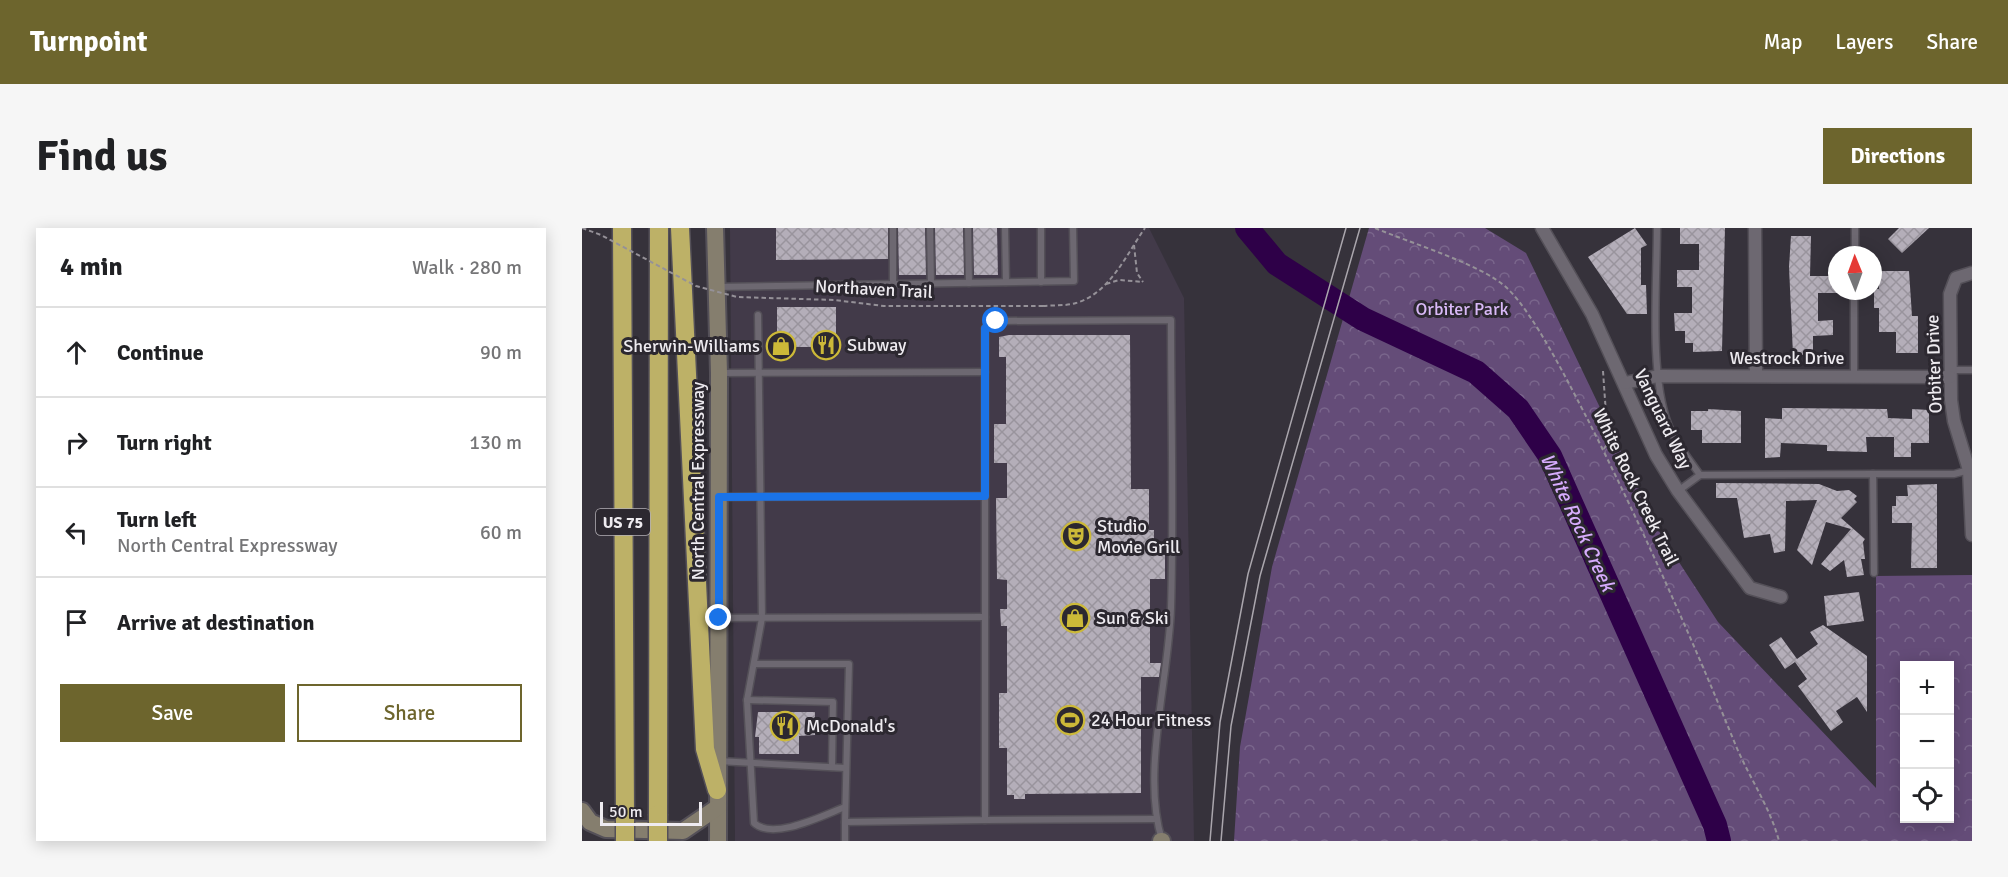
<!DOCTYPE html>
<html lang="en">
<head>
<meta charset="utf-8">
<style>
	body { margin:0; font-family:Signika,sans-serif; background:#f6f6f6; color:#202124 }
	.controls { position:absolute; right:18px; bottom:18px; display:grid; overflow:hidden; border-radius:0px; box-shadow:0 3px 15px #0003 }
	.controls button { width:54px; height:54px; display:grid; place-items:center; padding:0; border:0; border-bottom:2px solid #e0e0e0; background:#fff; color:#202124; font:30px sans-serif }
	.compass { position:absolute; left:1246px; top:18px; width:54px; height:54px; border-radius:50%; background:#fff; box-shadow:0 3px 15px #0003; rotate:359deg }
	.scale { position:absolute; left:18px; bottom:15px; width:102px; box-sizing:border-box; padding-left:6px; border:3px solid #eeebf0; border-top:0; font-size:16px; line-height:21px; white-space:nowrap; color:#eeebf0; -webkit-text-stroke:4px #2c2830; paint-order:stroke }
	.stop { position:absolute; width:18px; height:18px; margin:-14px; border:4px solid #1a73e8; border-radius:50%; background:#fff }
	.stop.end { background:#1a73e8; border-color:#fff; box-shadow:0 2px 6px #0008 }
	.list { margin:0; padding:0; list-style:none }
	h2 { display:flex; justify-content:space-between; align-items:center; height:78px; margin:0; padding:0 24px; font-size:26px }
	h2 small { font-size:20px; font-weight:400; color:#757577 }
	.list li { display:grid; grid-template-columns:39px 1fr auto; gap:18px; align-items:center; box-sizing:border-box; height:90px; padding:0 24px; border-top:2px solid #e0e0e0 }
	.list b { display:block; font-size:22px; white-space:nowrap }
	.list p { margin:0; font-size:20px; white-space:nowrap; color:#757577 }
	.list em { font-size:20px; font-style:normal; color:#757577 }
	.actions { display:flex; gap:12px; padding:18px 24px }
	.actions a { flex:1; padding:14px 0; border:2px solid #6d652d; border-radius:0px; text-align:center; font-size:21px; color:#6d652d }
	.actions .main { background:#6d652d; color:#fff }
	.icon { flex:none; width:33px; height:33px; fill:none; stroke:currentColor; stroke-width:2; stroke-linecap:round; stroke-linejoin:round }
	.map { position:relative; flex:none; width:1390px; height:613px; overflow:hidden; border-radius:0px }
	header { display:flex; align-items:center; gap:36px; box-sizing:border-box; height:84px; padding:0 30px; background:#6d652d; color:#fff }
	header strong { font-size:28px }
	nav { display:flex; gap:33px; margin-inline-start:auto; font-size:21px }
	.intro { display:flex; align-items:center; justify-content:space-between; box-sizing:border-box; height:144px; padding:0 36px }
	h1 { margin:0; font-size:42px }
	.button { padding:15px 27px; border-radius:0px; background:#6d652d; color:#fff; font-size:21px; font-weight:700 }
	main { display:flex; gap:36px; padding:0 36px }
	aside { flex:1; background:#fff; border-radius:0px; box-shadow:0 3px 15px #0003 }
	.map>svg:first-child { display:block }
</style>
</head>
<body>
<header>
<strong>Turnpoint</strong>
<nav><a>Map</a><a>Layers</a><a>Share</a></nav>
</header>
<div class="intro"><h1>Find us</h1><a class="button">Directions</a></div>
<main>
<aside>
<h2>4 min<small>Walk · 280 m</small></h2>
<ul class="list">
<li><svg class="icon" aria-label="ahead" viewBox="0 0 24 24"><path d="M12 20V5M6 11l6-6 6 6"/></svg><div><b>Continue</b></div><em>90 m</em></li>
<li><svg class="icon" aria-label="right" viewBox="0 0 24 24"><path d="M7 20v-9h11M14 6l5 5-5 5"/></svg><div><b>Turn right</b></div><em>130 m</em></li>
<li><svg class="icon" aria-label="left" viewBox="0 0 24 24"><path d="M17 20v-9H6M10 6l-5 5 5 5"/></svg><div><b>Turn left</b><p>North Central Expressway</p></div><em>60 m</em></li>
<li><svg class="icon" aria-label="arrive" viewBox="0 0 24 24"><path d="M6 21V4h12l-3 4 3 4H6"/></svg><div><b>Arrive at destination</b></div></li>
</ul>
<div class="actions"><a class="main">Save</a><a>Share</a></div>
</aside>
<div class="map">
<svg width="1390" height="613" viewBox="0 0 1390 613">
	<defs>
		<pattern id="forest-crowns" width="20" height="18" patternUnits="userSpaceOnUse" patternTransform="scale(1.5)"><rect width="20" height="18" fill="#644c78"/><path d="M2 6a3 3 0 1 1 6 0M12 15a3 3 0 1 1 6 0" fill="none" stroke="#7a668c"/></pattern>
		<pattern id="building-cross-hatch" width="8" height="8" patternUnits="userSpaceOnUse" patternTransform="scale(1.5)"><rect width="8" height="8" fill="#b4aeb9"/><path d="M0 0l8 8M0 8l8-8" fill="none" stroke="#99949d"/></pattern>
	</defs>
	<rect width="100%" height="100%" fill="#36323b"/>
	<polygon fill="#423a49" points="148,0 567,0 602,70 612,613 153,613"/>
	<path fill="url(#forest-crowns)" fill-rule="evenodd" d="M787,0H903L944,25L1078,305L1136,394L1294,560V348L1390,347V613H652L658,519L690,339ZM1322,437H1368V590H1322Z"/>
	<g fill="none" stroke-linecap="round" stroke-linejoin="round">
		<polyline stroke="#2e0048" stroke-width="24" points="665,0 695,36 781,91 894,144 936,181 968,228 1133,597 1137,613"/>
	</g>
	<g fill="url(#building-cross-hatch)">
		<polygon points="194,0 306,0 306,31 194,32"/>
		<polygon points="316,0 343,0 344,47 317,47"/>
		<polygon points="353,0 381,0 382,47 354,47"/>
		<polygon points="391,0 415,0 416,47 392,47"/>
		<polygon points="1053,0 1065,17 1059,20 1059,57 1064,57 1065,86 1045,86 1006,29"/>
		<polygon points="1098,0 1143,0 1140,123 1111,124 1111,115 1103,115 1103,103 1093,103 1092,85 1110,85 1110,59 1095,59 1095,42 1117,42 1117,16 1098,16"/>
		<polygon points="1317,0 1347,0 1320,25 1306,11"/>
		<polygon points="1209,8 1229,8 1228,48 1255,48 1255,65 1236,65 1236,93 1251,92 1251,107 1231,108 1231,127 1211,127 1207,39"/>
		<polygon points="1296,43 1327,43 1330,88 1336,88 1336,125 1314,125 1314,104 1297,104 1297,80 1292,80 1292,61 1297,61"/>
		<rect x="195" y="79" width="59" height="40"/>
		<polygon points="427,107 548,107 549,261 567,261 567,302 572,302 572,314 583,314 583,351 568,351 568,435 579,435 577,449 559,449 559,565 443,566 443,571 432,571 432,567 425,567 425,520 417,520 417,465 425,465 425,398 419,398 418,381 425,381 425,352 415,351 414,270 425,270 425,235 412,235 412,196 424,196 424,129 417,129 417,109"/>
		<polygon points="1200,180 1305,181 1306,190 1330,191 1330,181 1347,182 1347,215 1329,215 1329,229 1312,229 1312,209 1284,209 1285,224 1245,223 1245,217 1199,215 1198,229 1183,230 1183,190 1200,191"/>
		<polygon points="1126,181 1159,183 1159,215 1120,215 1120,202 1109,202 1109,183 1126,183"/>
		<polygon points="1134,255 1237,256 1255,263 1267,262 1275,268 1272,271 1275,274 1259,290 1283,311 1281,314 1283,331 1279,331 1282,347 1265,349 1262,332 1248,343 1239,336 1269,301 1244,294 1230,337 1215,322 1235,272 1204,273 1203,323 1192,325 1188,306 1162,310 1155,270 1134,270"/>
		<polygon points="1355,256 1355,340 1329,340 1330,295 1310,295 1310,278 1314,278 1314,268 1326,268 1325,257"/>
		<polygon points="1277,364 1282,393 1245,398 1242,368"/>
		<polygon points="1241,397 1285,428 1285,484 1275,469 1254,483 1261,494 1249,503 1216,458 1225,451 1213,434 1203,441 1187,417 1199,409 1215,431 1236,416 1228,404"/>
		<polygon points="176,484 233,484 233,507 217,508 217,526 177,526 177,509 173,509"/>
	</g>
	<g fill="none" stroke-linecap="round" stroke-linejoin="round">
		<g stroke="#545058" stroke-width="9">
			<g id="lane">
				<polyline points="311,0 311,56"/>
				<polyline points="348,0 349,55"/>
				<polyline points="386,0 387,55"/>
				<polyline points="423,0 424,54"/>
				<path d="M1075,0C1075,56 1067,145 1086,196C1093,214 1107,231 1118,247"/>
				<polyline points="1273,27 1273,0"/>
				<polyline points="459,54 459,0"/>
				<polyline points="135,59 492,53 491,0"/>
				<path d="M176,87L180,390L165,472L172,595C191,613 242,587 263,579"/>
				<polyline points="1369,142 1390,142"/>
				<polyline points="137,145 403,144"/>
				<polyline points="1272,148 1272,63"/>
				<polyline points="1291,246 1372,246 1387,242"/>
				<polyline points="1096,263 1118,247 1291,246 1292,345"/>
				<polyline points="137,269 403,268"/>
				<polyline points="137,390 403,389"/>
				<polyline points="172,436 267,436 263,594"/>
				<polyline points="165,472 251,474 250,539"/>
				<polyline points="136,533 264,540"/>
				<polyline points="403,592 573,591"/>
				<path d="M263,613V594L403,592V100L414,93L589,92C589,188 592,284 589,380C587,450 559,546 580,612"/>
			</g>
		</g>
		<g stroke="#545058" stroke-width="15">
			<g id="street">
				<polyline points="960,0 1010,86 1074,227 1096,263 1168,360 1199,369"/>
				<polyline points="1173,0 1174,147"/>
				<polyline points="1390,45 1374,50 1368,66 1369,172 1372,193 1387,242 1390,307"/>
				<polyline points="1043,155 1076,148 1368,149"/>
			</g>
		</g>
		<g stroke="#545058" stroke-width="20">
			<g id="secondary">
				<polyline points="133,0 137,145 136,613"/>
				<polyline points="0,583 8,594 24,601 101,603 136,579"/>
				<polyline points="579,613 580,613"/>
			</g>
		</g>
		<g stroke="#545058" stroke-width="21">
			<g id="highway">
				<polyline points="40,0 43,588"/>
				<polyline points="98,0 123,521 135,562"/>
				<polyline points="76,586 77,0"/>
			</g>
		</g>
		<g stroke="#959198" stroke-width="2" stroke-dasharray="4.5 3" stroke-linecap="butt">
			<path d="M793,0C828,15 899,36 925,60C953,87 987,156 1006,192C1060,299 1109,408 1154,518C1168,551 1188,579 1197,613"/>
			<polyline points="552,17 555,45 561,54"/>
			<polyline points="524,56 537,52 561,54"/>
			<path d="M461,78C472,77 484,78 494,75C528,65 544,27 563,0"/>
			<polyline points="1021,143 1026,215 1021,222"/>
		</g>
		<use href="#lane" stroke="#6d6871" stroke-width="6"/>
		<use href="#street" stroke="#6d6871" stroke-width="12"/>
		<use href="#secondary" stroke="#857e6e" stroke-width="16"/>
		<use href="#highway" stroke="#bdb167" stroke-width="18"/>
		<g stroke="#aaa6ad" stroke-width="1.5">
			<polyline points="628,613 638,494 666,346 764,0"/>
			<polyline points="639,613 649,498 678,348 778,0"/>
		</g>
		<g stroke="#545058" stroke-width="21" stroke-linecap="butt">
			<g id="highway-bridge">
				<polyline points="76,586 76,613"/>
				<polyline points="43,588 43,613"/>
			</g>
		</g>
		<polyline stroke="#959198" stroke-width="2" stroke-dasharray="4.5 3" stroke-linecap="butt" points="0,0 19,7 114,58 155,69 252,72 302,78 461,78"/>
		<use href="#highway-bridge" stroke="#bdb167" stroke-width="18"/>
	</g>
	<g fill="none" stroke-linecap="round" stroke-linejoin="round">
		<polyline stroke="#1a73e8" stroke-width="8" points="137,390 137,269 403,268 403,100 414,93"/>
	</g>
	<defs>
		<g id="restaurant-ring" transform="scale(1.5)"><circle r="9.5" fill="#2c2830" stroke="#ccb938" stroke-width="1.5"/><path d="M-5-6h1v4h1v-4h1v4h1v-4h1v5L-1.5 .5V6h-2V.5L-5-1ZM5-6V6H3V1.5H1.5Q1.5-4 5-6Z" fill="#ccb938"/></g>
		<g id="shop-ring" transform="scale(1.5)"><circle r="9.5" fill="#2c2830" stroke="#ccb938" stroke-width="1.5"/><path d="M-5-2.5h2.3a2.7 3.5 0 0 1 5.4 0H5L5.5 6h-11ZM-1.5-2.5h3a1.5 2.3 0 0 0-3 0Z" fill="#ccb938"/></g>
		<g id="theatre-ring" transform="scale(1.5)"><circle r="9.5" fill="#2c2830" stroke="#ccb938" stroke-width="1.5"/><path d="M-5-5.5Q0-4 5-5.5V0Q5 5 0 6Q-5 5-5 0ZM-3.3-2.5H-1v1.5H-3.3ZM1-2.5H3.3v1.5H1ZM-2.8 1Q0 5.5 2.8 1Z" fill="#ccb938"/></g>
		<g id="stadium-ring" transform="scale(1.5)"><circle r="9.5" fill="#2c2830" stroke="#ccb938" stroke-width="1.5"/><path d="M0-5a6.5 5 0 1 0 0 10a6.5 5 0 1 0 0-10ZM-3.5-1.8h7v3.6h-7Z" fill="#ccb938"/></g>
	</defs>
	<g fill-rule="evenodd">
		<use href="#restaurant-ring" x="244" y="117"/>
		<use href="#shop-ring" x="199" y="118"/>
		<use href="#theatre-ring" x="494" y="308"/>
		<use href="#shop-ring" x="493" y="390"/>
		<use href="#stadium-ring" x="488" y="492"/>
		<use href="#restaurant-ring" x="203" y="498"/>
	</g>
	<g text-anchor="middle" stroke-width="6" stroke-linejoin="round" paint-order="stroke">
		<rect fill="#2c2830" stroke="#b4b0b6" stroke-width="1.5" x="14" y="281" width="54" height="26" rx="4.5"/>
		<g font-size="16" font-weight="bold" fill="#eeebf0">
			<text x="41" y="300">US 75</text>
		</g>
		<g font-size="18" fill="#eeebf0" stroke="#2c2830">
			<text transform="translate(292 61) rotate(3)" y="6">Northaven Trail</text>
			<text x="1205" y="136">Westrock Drive</text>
			<text transform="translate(1352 136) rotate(-92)" y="6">Orbiter Drive</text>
			<text transform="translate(1081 191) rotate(64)" y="6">Vanguard Way</text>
			<text transform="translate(116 253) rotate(-90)" y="6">North Central Expressway</text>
			<text transform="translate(1054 259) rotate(64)" y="6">White Rock Creek Trail</text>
		</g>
		<g font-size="18" fill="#d9b9f7" stroke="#2c2830">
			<text x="880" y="87">Orbiter Park</text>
		</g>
		<g font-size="18" fill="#eeebf0" stroke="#2c2830" text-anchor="start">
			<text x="265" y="123">Subway</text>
			<text x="178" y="124" text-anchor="end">Sherwin-Williams</text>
			<text x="515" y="304">Studio<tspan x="515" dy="21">Movie Grill</tspan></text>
			<text x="514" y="396">Sun &amp; Ski</text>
			<text x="509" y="498">24 Hour Fitness</text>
			<text x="224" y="504">McDonald's</text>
		</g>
		<g font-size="20" font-style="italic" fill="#d7acfd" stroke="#2c2830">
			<text transform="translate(996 294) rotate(65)" y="7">White Rock Creek</text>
		</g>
	</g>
</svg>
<div class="controls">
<button>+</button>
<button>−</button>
<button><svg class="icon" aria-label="locate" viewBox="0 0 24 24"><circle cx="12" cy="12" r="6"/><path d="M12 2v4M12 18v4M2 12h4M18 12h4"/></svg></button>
</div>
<svg class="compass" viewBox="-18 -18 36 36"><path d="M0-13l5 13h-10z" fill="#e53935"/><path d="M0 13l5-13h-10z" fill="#757577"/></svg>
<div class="scale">50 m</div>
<div class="stop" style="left:414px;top:93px"></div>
<div class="stop end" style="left:137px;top:390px"></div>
</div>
</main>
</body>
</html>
